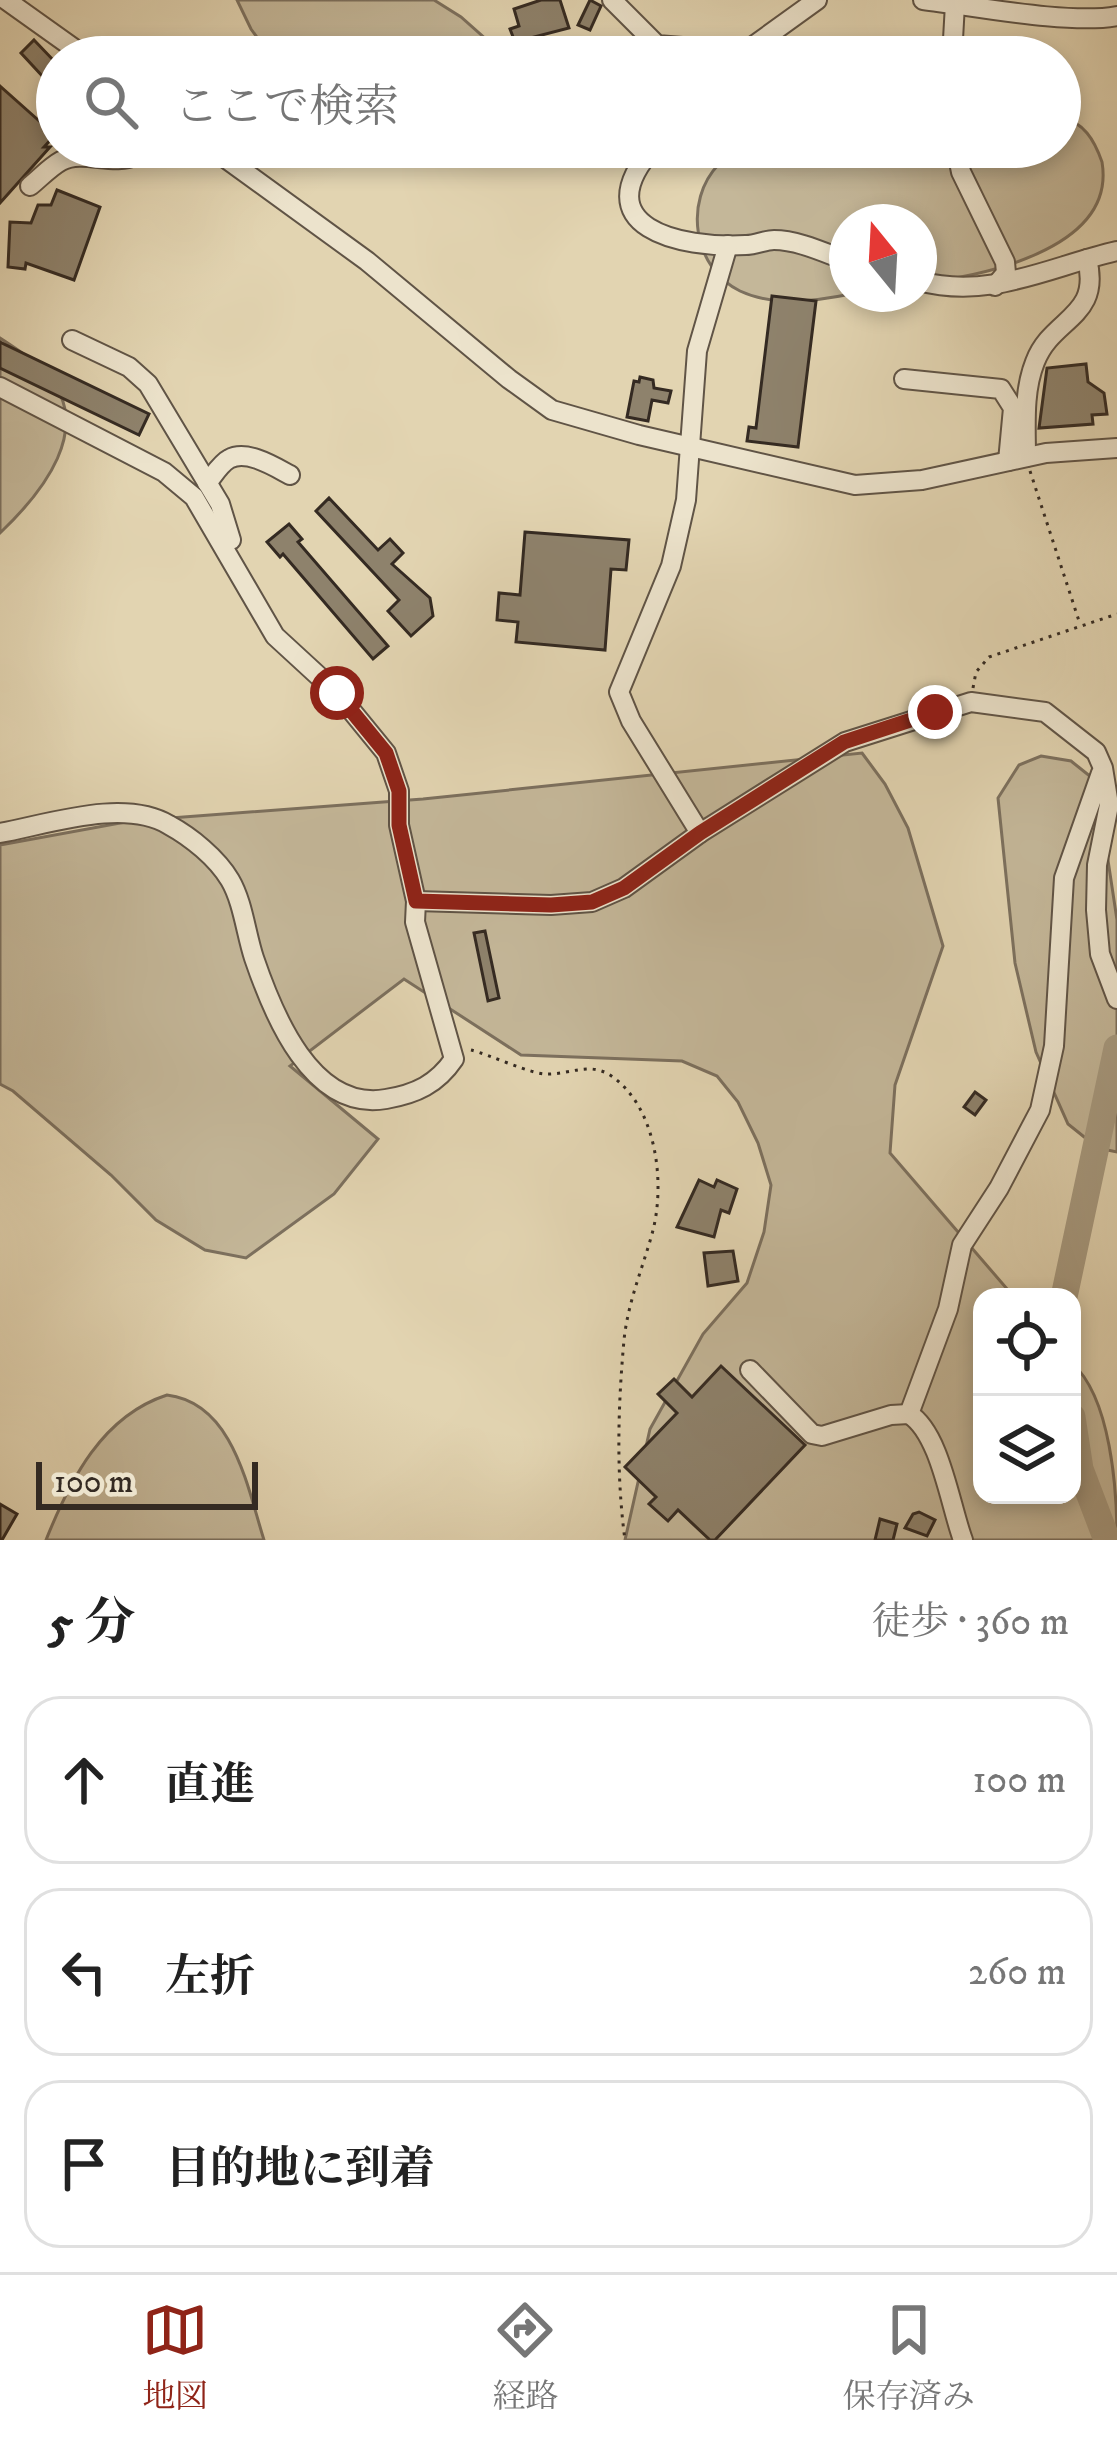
<!DOCTYPE html>
<html lang="ja">
<head>
<meta charset="utf-8">
<style>
	body { margin:0; font-family:"IM FELL DW Pica","Noto Serif JP",serif; background:#f2f2f2; color:#222 }
	.controls { position:absolute; right:36px; bottom:36px; display:grid; overflow:hidden; border-radius:24px; box-shadow:0 6px 18px #0003 }
	.controls button { width:108px; height:108px; display:grid; place-items:center; padding:0; border:0; border-bottom:3px solid #e0e0e0; background:#fff; color:#222; font:60px sans-serif }
	.compass { position:absolute; left:829px; top:204px; width:108px; height:108px; border-radius:50%; background:#fff; box-shadow:0 6px 18px #0003; rotate:342deg }
	.scale { position:absolute; left:36px; bottom:30px; width:222px; box-sizing:border-box; padding-left:12px; border:6px solid #342a22; border-top:0; font-size:33px; line-height:42px; white-space:nowrap; color:#342a22; -webkit-text-stroke:9px #ece3cc; paint-order:stroke }
	.stop { position:absolute; width:36px; height:36px; margin:-27px; border:9px solid #8f2418; border-radius:50%; background:#fff }
	.stop.end { background:#8f2418; border-color:#fff; box-shadow:0 3px 12px #0008 }
	.list { margin:0; padding:0; list-style:none }
	h2 { display:flex; justify-content:space-between; align-items:center; height:156px; margin:0; padding:0 48px; font-size:51px }
	h2 small { font-size:39px; font-weight:400; color:#767676 }
	.list li { display:grid; grid-template-columns:78px 1fr auto; gap:36px; align-items:center; box-sizing:border-box; height:168px; margin:0 24px 24px; padding:0 24px; border:3px solid #e0e0e0; border-radius:36px }
	.list b { display:block; font-size:45px; white-space:nowrap }
	.list em { font-size:39px; font-style:normal; color:#767676 }
	.icon { flex:none; width:66px; height:66px; fill:none; stroke:currentColor; stroke-width:2; stroke-linecap:round; stroke-linejoin:round }
	.map { position:relative; flex:none; width:1117px; height:1540px; overflow:hidden }
	.search { position:absolute; background:#fff; box-shadow:0 6px 18px #0003; left:36px; right:36px; top:36px; height:132px; display:flex; align-items:center; gap:30px; box-sizing:border-box; padding:0 42px; border-radius:66px; color:#767676; font-size:45px }
	.sheet { height:732px; background:#fff }
	nav { display:flex; justify-content:space-around; align-items:center; box-sizing:border-box; height:168px; border-top:3px solid #e0e0e0; background:#fff; font-size:33px; color:#767676 }
	nav a { display:grid; justify-items:center; gap:6px }
	nav .on { color:#8f2418 }
	.map>svg:first-child { display:block }
</style>
</head>
<body>
<div class="map">
<svg width="1117" height="1540" viewBox="0 0 1117 1540">
	<rect width="100%" height="100%" fill="#e2d4b1"/>
	<filter id="stains"><feTurbulence type="fractalNoise" baseFrequency=".00167" numOctaves="4"/><feColorMatrix values="0 0 0 0 .2 0 0 0 0 .09 0 0 0 0 .02 0 0 0 .5 -.17"/></filter>
	<radialGradient id="worn" r=".72"><stop offset=".6" stop-color="#630" stop-opacity="0"/><stop offset="1" stop-color="#630" stop-opacity=".3"/></radialGradient>
	<g fill="#c4b799" stroke="#7c705e" stroke-width="3">
		<polygon points="237,0 434,0 461,17 506,57 271,57 251,29"/>
		<path d="M1060,116C1084,123 1094,139 1102,162C1117,251 976,277 919,283V222H847V294H851C816,301 774,307 740,291C693,268 683,201 719,164C726,157 735,152 742,147H1060Z"/>
		<path d="M406,147H511C480,163 438,157 406,147Z"/>
		<path d="M0,338C15,348 33,359 45,372C97,427 41,494 0,533Z"/>
		<path d="M862,753L885,784L908,828L943,946L895,1085L890,1153L1014,1297H982V1495H1072V1363C1111,1398 1117,1490 1117,1540H625L650,1429L703,1334L747,1283L764,1232L771,1185L758,1143L738,1102L717,1076L682,1061L521,1055L404,979L290,1066L378,1139L334,1194L246,1258L205,1250L156,1220L111,1175L13,1091L0,1084V845L131,821L423,799Z"/>
		<polygon points="1041,756 1071,761 1091,777 1100,807 1117,920 1117,1152 1098,1148 1068,1124 1036,1052 1015,963 998,798 1019,765"/>
		<path d="M167,1395C233,1403 247,1486 264,1540H46C70,1480 102,1416 167,1395Z"/>
	</g>
	<g fill="none" stroke-linecap="round" stroke-linejoin="round">
		<g stroke="#a79a80" stroke-width="27">
			<polyline points="1064,1297 1117,1048"/>
			<polyline points="1072,1417 1080,1469 1107,1540"/>
		</g>
	</g>
	<g fill="#8e826c" stroke="#342a22" stroke-width="3">
		<polygon points="541,0 560,0 569,28 515,42 510,29 519,26 514,9"/>
		<polygon points="590,0 601,6 590,30 578,25"/>
		<polygon points="34,40 57,64 57,92 21,53"/>
		<polygon points="0,86 55,135 44,147 50,147 0,203"/>
		<polygon points="57,190 100,207 74,280 26,263 25,269 8,267 10,222 31,223 38,205 51,205"/>
		<polygon points="772,296 816,301 798,447 747,441 749,427 756,428"/>
		<polygon points="0,342 149,414 139,435 0,368"/>
		<polygon points="1086,364 1088,382 1104,393 1107,414 1092,415 1093,424 1039,428 1047,368"/>
		<polygon points="640,377 653,380 654,388 671,391 668,403 652,400 648,421 627,417 634,381 639,382"/>
		<polygon points="329,498 378,550 390,539 403,553 392,564 430,598 433,616 411,636 388,611 399,600 316,511"/>
		<polygon points="289,524 302,539 298,542 388,646 373,659 283,554 280,557 267,542"/>
		<polygon points="525,532 629,540 626,570 611,569 605,650 516,642 518,622 497,620 499,593 520,595"/>
		<polygon points="485,931 499,998 488,1001 474,933"/>
		<polygon points="975,1092 986,1100 975,1115 964,1107"/>
		<polygon points="699,1180 714,1187 717,1180 737,1189 729,1213 721,1210 714,1237 677,1227"/>
		<polygon points="733,1251 738,1281 708,1286 704,1253"/>
		<polygon points="721,1366 805,1445 715,1540 710,1540 678,1510 668,1521 649,1504 656,1497 625,1467 677,1413 658,1394 674,1379 692,1397"/>
		<polygon points="0,1504 17,1514 2,1540 0,1540"/>
		<polygon points="919,1512 935,1520 927,1536 905,1528 913,1514"/>
		<polygon points="880,1519 897,1524 893,1540 875,1540"/>
	</g>
	<g fill="none" stroke-linecap="round" stroke-linejoin="round">
		<g stroke="#605446" stroke-width="22">
			<g id="minor">
				<polyline points="6,0 86,57"/>
				<polyline points="612,0 657,45 695,48 708,57"/>
				<path d="M923,0C974,6 1070,25 1117,16"/>
				<polyline points="738,57 817,0"/>
				<polyline points="952,57 955,4"/>
				<polyline points="210,147 367,261 509,379 552,410 639,435 855,485 922,480 1046,453 1117,448"/>
				<path d="M654,147C583,227 680,249 746,245C756,245 765,240 774,240C798,240 825,253 847,261"/>
				<polyline points="956,147 961,172 1005,262 1006,273 995,286"/>
				<path d="M30,186C40,178 50,167 61,161C84,149 113,167 137,155L139,147"/>
				<path d="M919,281C990,300 1048,267 1117,251"/>
				<polyline points="72,340 129,367 148,384 220,504 231,540"/>
				<polyline points="904,379 1001,389 1013,408 1008,461"/>
				<path d="M0,387L164,472L194,497L275,636L337,693L386,753L399,791V825L416,901L415,922L454,1059C437,1084 416,1094 386,1099C312,1112 273,1014 254,958C246,934 243,902 230,880C217,858 191,837 169,825C124,798 49,824 0,833"/>
				<path d="M1026,457C1026,426 1023,392 1035,362C1052,317 1102,318 1087,259"/>
				<path d="M207,483C213,476 221,463 229,459C247,449 275,467 290,475"/>
				<polyline points="700,833 631,721 619,692 671,566 686,500 697,351 728,245"/>
				<polyline points="416,901 551,905 592,902 624,888 700,833 845,742 971,702 1045,712 1096,752 1103,768 1109,805 1097,865 1096,910 1100,954 1117,999"/>
				<polyline points="750,1370 812,1434 822,1436 891,1415 909,1414"/>
				<path d="M963,1540C950,1505 940,1433 909,1414L948,1309L962,1245L999,1188L1040,1110L1054,1046L1064,878L1101,773"/>
			</g>
		</g>
		<g stroke="#342a22" stroke-width="3" stroke-dasharray="3 6" stroke-linecap="butt">
			<polyline points="1030,471 1079,621"/>
			<polyline points="973,688 976,672 989,657 1117,614"/>
			<path d="M471,1050C491,1055 532,1075 548,1074C571,1074 589,1062 610,1075C657,1106 666,1184 652,1234C642,1270 628,1302 624,1340C618,1406 616,1474 625,1540"/>
		</g>
		<use href="#minor" stroke="#ece3cc" stroke-width="18"/>
	</g>
	<g fill="none" stroke-linecap="round" stroke-linejoin="round">
		<polyline stroke="#8f2418" stroke-width="15" points="337,693 386,753 399,791 399,825 416,901 551,905 592,902 624,888 700,833 844,742 935,712"/>
	</g>
	<rect width="100%" height="100%" filter="url(#stains)"/>
	<rect width="100%" height="100%" fill="url(#worn)"/>
</svg>
<div class="controls">
<button><svg class="icon" aria-label="locate" viewBox="0 0 24 24"><circle cx="12" cy="12" r="6"/><path d="M12 2v4M12 18v4M2 12h4M18 12h4"/></svg></button>
<button><svg class="icon" aria-label="layers" viewBox="0 0 24 24"><path d="M12 4l9 5-9 5-9-5zM3 14l9 5 9-5"/></svg></button>
</div>
<svg class="compass" viewBox="-18 -18 36 36"><path d="M0-13l5 13h-10z" fill="#e53935"/><path d="M0 13l5-13h-10z" fill="#767676"/></svg>
<div class="scale">100 m</div>
<div class="stop" style="left:337px;top:693px"></div>
<div class="stop end" style="left:935px;top:712px"></div>
<div class="search"><svg class="icon" aria-label="search" viewBox="0 0 24 24"><circle cx="10" cy="10" r="6"/><path d="M15 15l6 6"/></svg>ここで検索</div>
</div>
<section class="sheet">
<h2>5 分<small>徒歩 · 360 m</small></h2>
<ul class="list">
<li><svg class="icon" aria-label="ahead" viewBox="0 0 24 24"><path d="M12 20V5M6 11l6-6 6 6"/></svg><div><b>直進</b></div><em>100 m</em></li>
<li><svg class="icon" aria-label="left" viewBox="0 0 24 24"><path d="M17 20v-9H6M10 6l-5 5 5 5"/></svg><div><b>左折</b></div><em>260 m</em></li>
<li><svg class="icon" aria-label="arrive" viewBox="0 0 24 24"><path d="M6 21V4h12l-3 4 3 4H6"/></svg><div><b>目的地に到着</b></div></li>
</ul>
</section>
<nav>
<a class="on"><svg class="icon" aria-label="map" viewBox="0 0 24 24"><path d="M3 6l6-2 6 2 6-2v14l-6 2-6-2-6 2zM9 4v14M15 6v14"/></svg>地図</a>
<a><svg class="icon" aria-label="directions" viewBox="0 0 24 24"><path d="M12 3l9 9-9 9-9-9zM9 14v-3h6M13 9l2 2-2 2"/></svg>経路</a>
<a><svg class="icon" aria-label="saved" viewBox="0 0 24 24"><path d="M7 4h10v16l-5-4-5 4z"/></svg>保存済み</a>
</nav>
</body>
</html>
